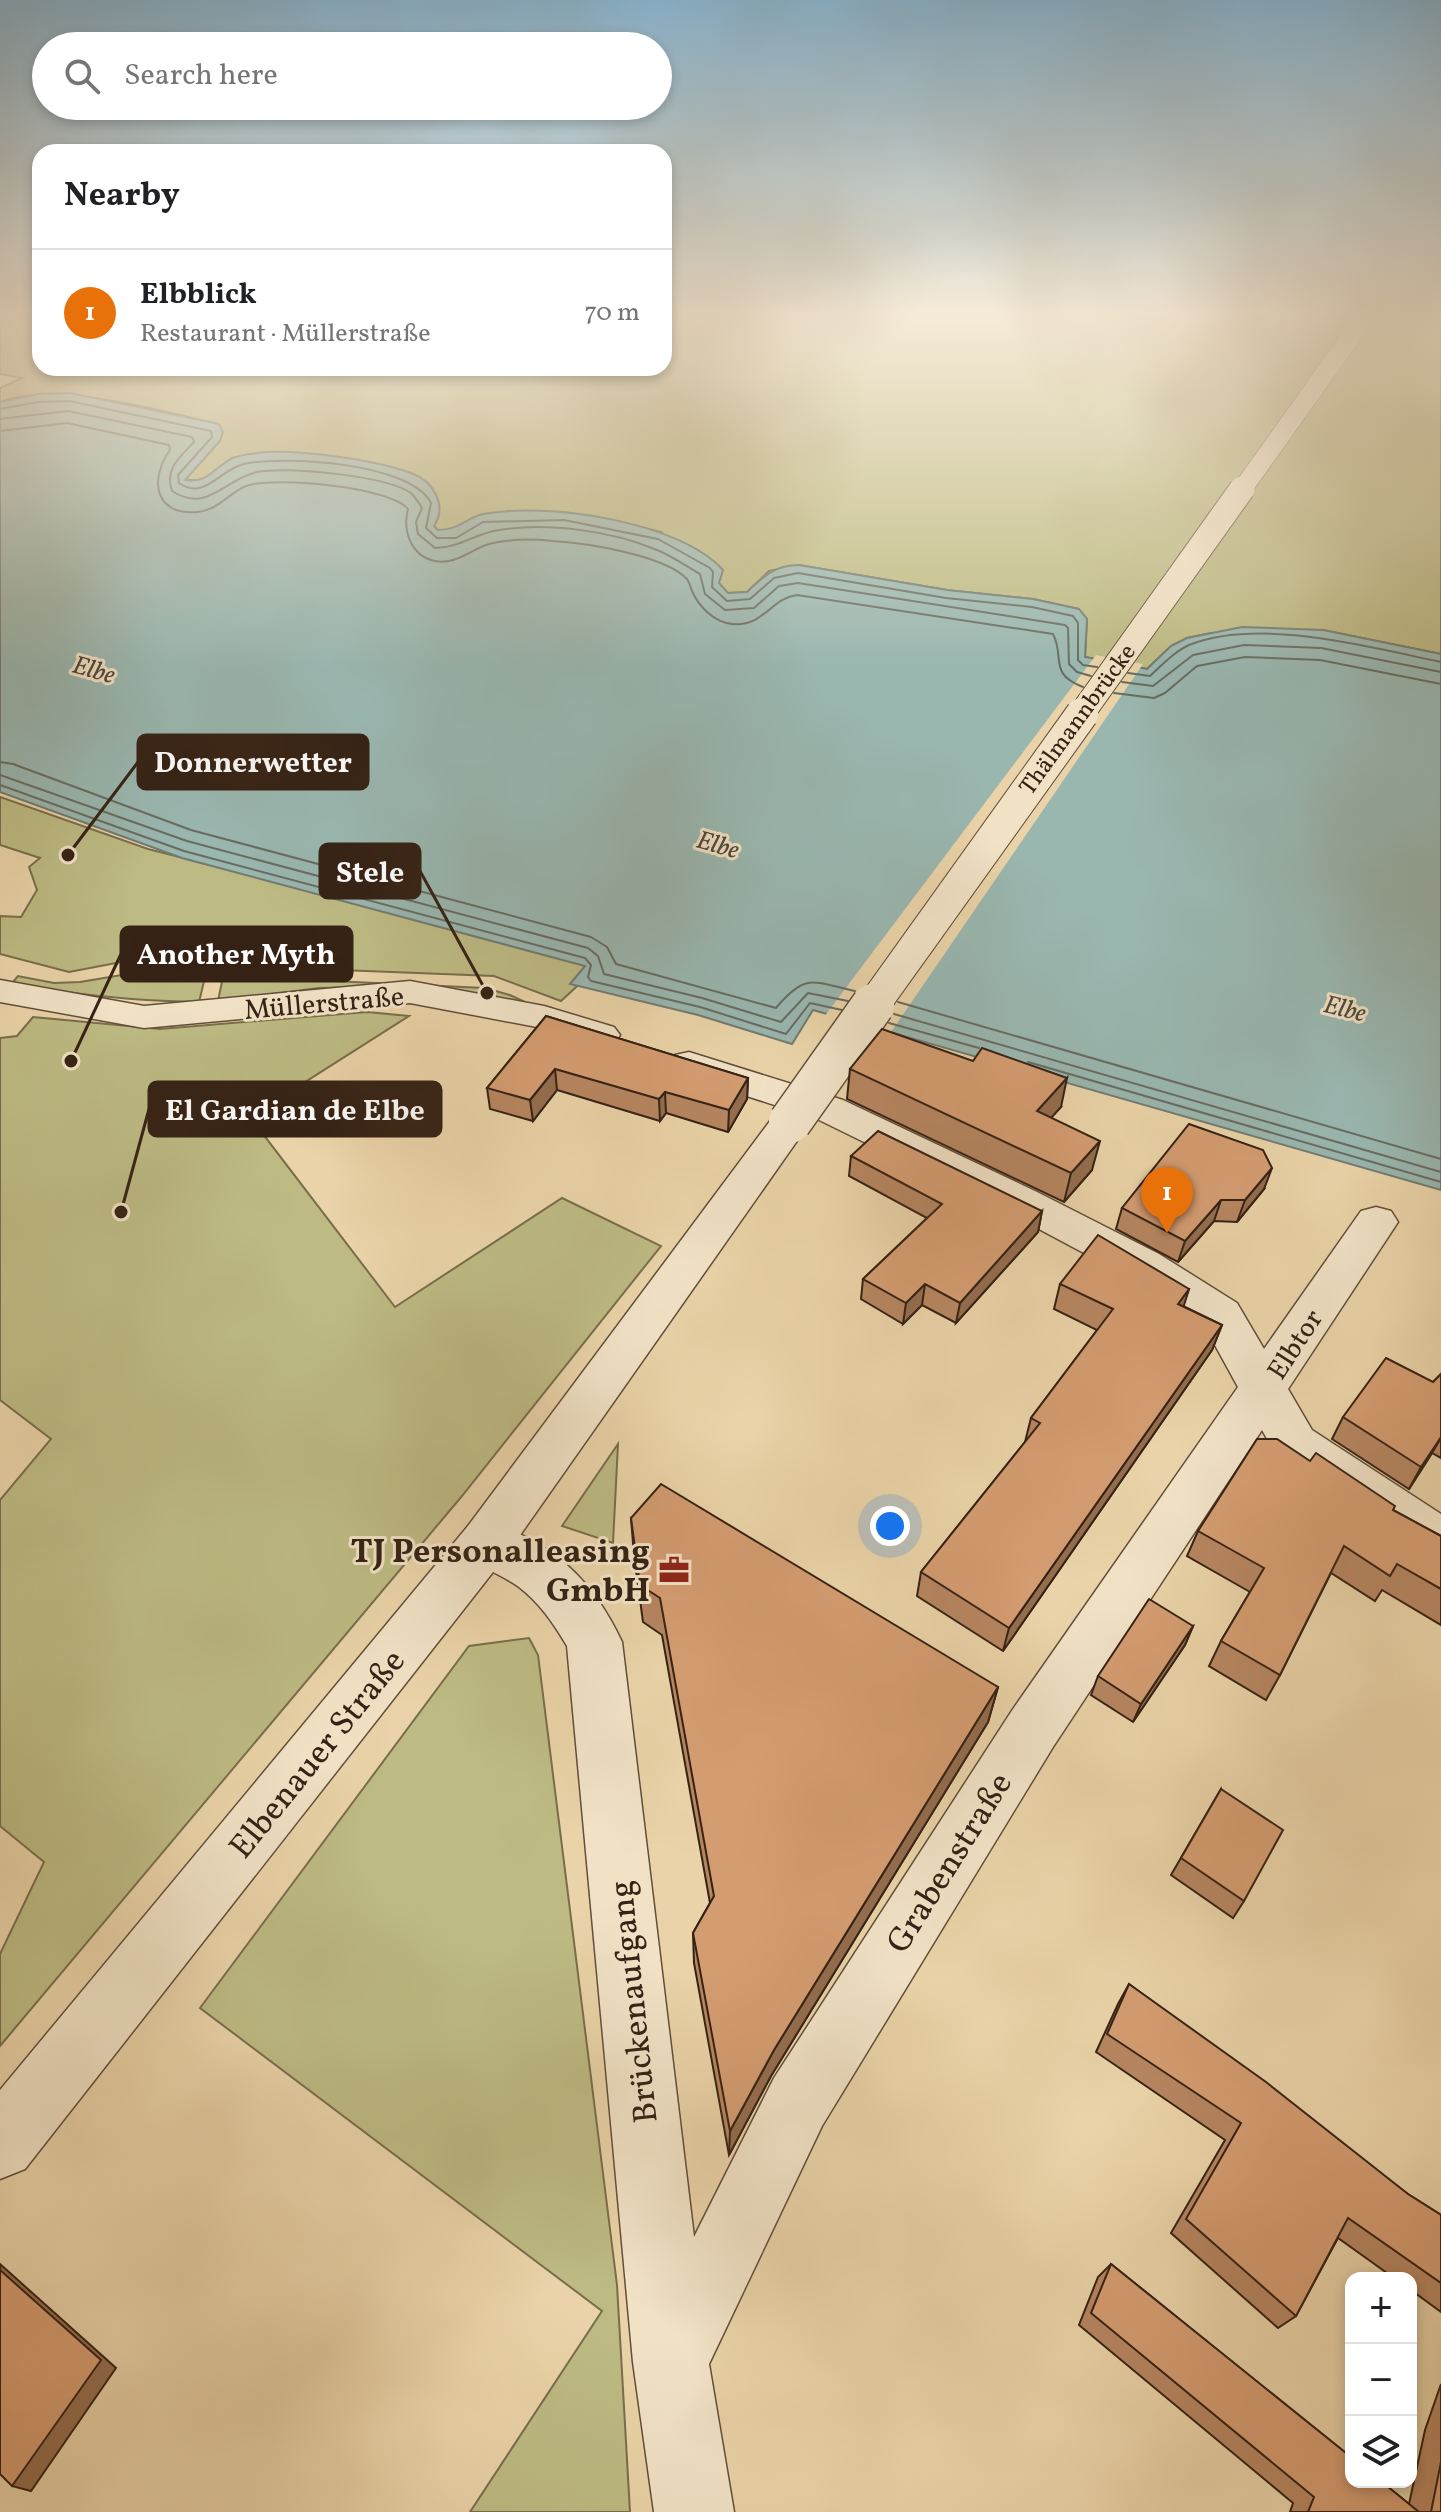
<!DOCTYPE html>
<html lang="en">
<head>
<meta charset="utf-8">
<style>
	body { margin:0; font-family:Vollkorn,serif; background:#f2f2f2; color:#202124 }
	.controls { position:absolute; right:24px; bottom:24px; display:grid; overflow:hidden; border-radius:16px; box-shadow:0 4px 12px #0003 }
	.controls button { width:72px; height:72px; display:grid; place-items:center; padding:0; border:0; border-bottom:2px solid #e0e0e0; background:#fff; color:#202124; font:40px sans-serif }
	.you { position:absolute; left:890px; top:1526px; width:28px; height:28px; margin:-20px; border:6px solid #fff; border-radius:50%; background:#1a73e8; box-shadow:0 0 0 12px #1a73e833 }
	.badge { display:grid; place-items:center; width:52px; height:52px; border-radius:50%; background:#b45309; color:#fff; font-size:26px; font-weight:700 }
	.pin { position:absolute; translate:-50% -66px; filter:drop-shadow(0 2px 4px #0008) }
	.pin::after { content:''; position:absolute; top:42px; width:28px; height:24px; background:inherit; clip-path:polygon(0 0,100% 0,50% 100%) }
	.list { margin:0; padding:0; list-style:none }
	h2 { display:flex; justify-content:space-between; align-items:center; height:104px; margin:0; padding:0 32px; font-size:34px }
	h2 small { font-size:26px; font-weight:400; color:#757577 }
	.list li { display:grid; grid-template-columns:52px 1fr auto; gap:24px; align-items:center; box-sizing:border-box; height:128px; padding:0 32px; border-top:2px solid #e0e0e0 }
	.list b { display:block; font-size:30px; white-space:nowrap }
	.list p { margin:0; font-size:26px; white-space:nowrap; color:#757577 }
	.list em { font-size:26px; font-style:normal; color:#757577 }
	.icon { flex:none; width:44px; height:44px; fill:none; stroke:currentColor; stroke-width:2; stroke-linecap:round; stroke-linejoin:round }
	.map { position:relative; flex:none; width:1441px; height:2512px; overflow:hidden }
	.search { position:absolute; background:#fff; box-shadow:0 4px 12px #0003; left:32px; top:32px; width:640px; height:88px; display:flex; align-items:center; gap:20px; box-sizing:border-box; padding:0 28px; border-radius:44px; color:#757577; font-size:30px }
	.panel { position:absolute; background:#fff; box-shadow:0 4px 12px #0003; left:32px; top:144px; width:640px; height:232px; border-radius:24px }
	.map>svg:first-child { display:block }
</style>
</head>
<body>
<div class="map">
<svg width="1441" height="2512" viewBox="0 0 1441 2512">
	<rect width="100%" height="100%" fill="#ead3a8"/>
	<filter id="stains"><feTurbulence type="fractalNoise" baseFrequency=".0025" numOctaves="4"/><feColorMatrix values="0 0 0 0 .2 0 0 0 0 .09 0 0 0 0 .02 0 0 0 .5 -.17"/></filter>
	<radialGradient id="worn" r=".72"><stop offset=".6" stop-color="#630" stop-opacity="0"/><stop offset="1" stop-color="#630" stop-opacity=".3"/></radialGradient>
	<g fill="#bdba83" stroke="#796e4c" stroke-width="2">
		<path d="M0,317H40V368H664V317H1441V654L1323,630L1211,633L1187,638L1171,646L1147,669L1085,657L1087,619L1078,609L1033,599L947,590L799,565L769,571L747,592L728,593L661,532L604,519L564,512L508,511L453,530H438L434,526L412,473L346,459L285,453L232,458L204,480H184L220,441L219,424C160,411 57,381 0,402V388L22,378L0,374Z"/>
		<polygon points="0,797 148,849 601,964 561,1001 494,976 340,970 216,944 69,972 0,954 0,916 21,917 37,890 29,867 40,858 0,845"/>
		<polygon points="241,962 332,981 485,988 510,995 540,1009 366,987 319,988 218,1001 224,972"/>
		<path d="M193,963L208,965L199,1002C136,1001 74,995 12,983L18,976L54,983L80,982Z"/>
		<polygon points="367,1012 409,1016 250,1117 395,1307 562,1198 661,1246 462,1496 0,2046 0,1954 44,1862 0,1826 0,1500 51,1439 0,1400 0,1038 17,1036 33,1017 160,1029"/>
		<polygon points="618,1444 613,1543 562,1526"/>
		<polygon points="529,1638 538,1655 617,2285 630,2512 470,2512 602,2311 200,2008 469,1646"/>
	</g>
	<path fill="#99b6af" stroke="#717b71" stroke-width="2" d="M70,393L219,424L223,432L220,441L185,480C208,484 214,467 233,458C240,455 250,454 257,453C293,448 376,460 411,473C433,481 448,505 434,526L438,530C459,530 466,518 483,514C546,502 679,521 723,570L719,583L728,593L747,592C764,576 775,565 799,565L947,590L1033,599L1079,609L1087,619L1085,657L1147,669L1171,646L1187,638L1242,627L1323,630L1441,654V1190L813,1010L792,1044L698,1015L570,984L585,966L182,858L0,792V402L37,394Z"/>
	<polygon fill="#ead3a8" points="1096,655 1143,664 889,1035 824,1017"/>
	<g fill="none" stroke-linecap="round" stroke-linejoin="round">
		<g stroke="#676c62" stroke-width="2">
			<path d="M0,409L38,402L69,401L211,431L212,437L178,475L179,483C205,501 220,469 244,464C285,455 411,463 431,503L426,528L437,538H456L483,522L564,520L658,539L710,568L713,572L712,587L727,601L750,599L774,578L798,573L946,598L1032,607L1073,616L1078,623V660L1083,665L1097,667"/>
			<path d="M0,419L68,411L192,437L194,442C180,457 164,469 172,491C208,514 224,479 257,472C286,466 387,476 411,493C415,497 419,503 422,508L416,522L418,534L435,548C459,548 476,533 499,530C548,522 612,531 657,550C672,556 686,566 700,574L705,594L725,610L754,608L779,586L798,583L1065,625L1068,628L1069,664L1077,672L1091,676"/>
			<path d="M0,431L67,423L169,445L170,450C149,479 154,516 198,512C218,510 229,493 246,486C273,476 391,487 408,509C400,539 420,569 453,560C467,556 478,546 493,543C512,539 534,539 553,541C586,543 664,555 687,579C689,582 691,588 692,591C699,607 714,622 732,624C764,627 771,598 797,595L1053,634C1065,657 1048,674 1083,687"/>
			<path d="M1128,673L1150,676C1162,665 1174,652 1189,645C1259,617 1369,647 1441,662"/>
			<polyline points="1122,682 1153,686 1193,655 1244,645 1321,648 1441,672"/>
			<polyline points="1114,693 1154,698 1165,693 1197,666 1245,657 1320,660 1441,684"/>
			<path d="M0,762L13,764L191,830L591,937L607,947L616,964L776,1008C806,972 813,982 855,991"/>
			<polyline points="0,775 187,841 588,948 598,956 604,974 702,998 781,1022 808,993 848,1001"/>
			<polyline points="0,785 184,851 585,958 591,965 588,977 591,981 700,1007 786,1034 810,1003 842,1010"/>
			<polyline points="898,1002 1441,1159"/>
			<polyline points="894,1014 1441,1172"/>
			<polyline points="889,1023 979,1048"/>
			<polyline points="1028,1062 1441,1182"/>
		</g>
		<g stroke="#624e3a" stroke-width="3">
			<g id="minor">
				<polygon points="0,980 144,1006 410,981 544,1006 614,1027 620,1035 614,1043 601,1047 537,1027 410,1003 144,1028 0,1002"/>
				<path d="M689,1052L843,1100L1037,1192L1159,1254L1237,1303L1264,1349L1361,1211L1376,1207L1391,1211L1398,1222L1288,1389L1312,1430L1441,1514V1564L1423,1558L1278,1458L1262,1430L1053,1747L822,2126L709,2364L734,2512H654L633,2362L567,1646C554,1624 540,1603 519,1587C497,1571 472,1567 460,1542L468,1526L486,1520C552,1543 592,1578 622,1642L694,2237L774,2078L1013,1709L1238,1387L1205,1327L1127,1276L1007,1212L815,1118L675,1073L670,1064L675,1055Z"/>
			</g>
		</g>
		<g stroke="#624e3a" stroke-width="3">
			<polygon id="tertiary" points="790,1109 804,1113 810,1122 804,1131 504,1558 25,2169 0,2179 0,2090 468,1526 776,1113"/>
		</g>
		<use href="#minor" fill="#f1e2c6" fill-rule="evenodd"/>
		<use href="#tertiary" fill="#f1e2c6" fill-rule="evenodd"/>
		<g stroke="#624e3a" stroke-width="20" stroke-linecap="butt">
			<polyline id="tertiary-bridge-far3" points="1241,491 1365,317"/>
		</g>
		<g stroke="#624e3a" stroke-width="27" stroke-linecap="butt">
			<polyline id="tertiary-bridge-far2" points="1080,716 1242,489"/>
		</g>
		<g stroke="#624e3a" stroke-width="34" stroke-linecap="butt">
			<polyline id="tertiary-bridge-far1" points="872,1007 1082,714"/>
		</g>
		<g stroke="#624e3a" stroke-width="45" stroke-linecap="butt">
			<polyline id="tertiary-bridge" points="790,1122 873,1005"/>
		</g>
		<use href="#tertiary-bridge-far3" stroke="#f1e2c6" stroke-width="19"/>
		<use href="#tertiary-bridge-far2" stroke="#f1e2c6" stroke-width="25"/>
		<use href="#tertiary-bridge-far1" stroke="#f1e2c6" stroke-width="32"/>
		<use href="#tertiary-bridge" stroke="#f1e2c6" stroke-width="42"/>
	</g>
	<g fill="#b68661" stroke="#352215" stroke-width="2">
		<polygon points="546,1016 748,1078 747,1099 728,1132 666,1113 660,1121 557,1090 533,1121 490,1109 487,1088"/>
		<polygon points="850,1069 1061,1107 1051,1117 1092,1170 1064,1202 847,1099"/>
		<polygon points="851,1156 1042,1211 1038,1232 956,1323 922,1305 903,1324 861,1299 863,1279 927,1218 849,1176"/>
		<polygon points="1264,1189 1237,1222 1214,1221 1178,1262 1116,1229 1122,1208"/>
		<polygon points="1060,1284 1189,1289 1183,1306 1222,1325 1212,1350 1003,1651 917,1596 921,1572 1025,1442 1031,1418 1097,1330 1054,1309"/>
		<polygon points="1441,1374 1441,1458 1432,1453 1409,1489 1332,1439 1343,1417 1433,1382"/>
		<polygon points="1310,1461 1393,1510 1441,1536 1441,1625 1382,1590 1375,1601 1331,1573 1280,1675 1266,1700 1209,1666 1221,1641 1250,1592 1187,1556 1198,1531"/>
		<polygon points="631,1518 998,1687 988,1722 771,2076 729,2155 694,1963 693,1933 710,1903 662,1635 643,1622 634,1556"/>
		<polygon points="1193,1626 1185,1645 1133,1722 1091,1695 1098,1676"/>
		<polygon points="1221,1789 1244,1901 1233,1918 1171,1875"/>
		<polygon points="1129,1984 1408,2194 1441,2215 1441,2312 1411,2290 1411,2278 1394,2278 1338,2238 1296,2316 1278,2328 1171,2233 1225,2140 1096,2052 1118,2004"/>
		<polygon points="1111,2264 1409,2504 1425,2430 1441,2384 1441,2512 1290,2512 1293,2503 1079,2325 1098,2277"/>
	</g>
	<g fill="#946d4f" stroke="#352215" stroke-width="2">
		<polygon points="555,1069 557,1090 533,1121 530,1100"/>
		<polygon points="748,1078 747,1099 728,1132 729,1110"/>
		<polygon points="1067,1078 1061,1107 1031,1140 1037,1111"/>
		<polygon points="665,1092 666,1113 660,1121 659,1099"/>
		<polygon points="1100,1141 1092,1170 1064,1202 1071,1173"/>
		<polygon points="1272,1168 1264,1189 1237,1222 1245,1200"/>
		<polygon points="1221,1200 1214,1221 1178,1262 1185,1241"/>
		<polygon points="1042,1211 1038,1232 956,1323 960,1303"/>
		<polygon points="925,1284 922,1305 903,1324 906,1303"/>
		<polygon points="1189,1289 1181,1315 1178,1304"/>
		<polygon points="1222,1325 1212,1350 1003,1651 1009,1628"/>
		<polygon points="1441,1438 1432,1453 1409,1489 1421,1467"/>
		<polygon points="1193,1626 1185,1645 1133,1722 1141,1704"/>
		<polygon points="998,1687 988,1722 771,2076 729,2155 730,2131 774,2050"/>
		<polygon points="0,2264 116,2368 31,2491 12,2486"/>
	</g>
	<g fill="#d49c71" stroke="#352215" stroke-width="2">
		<polygon points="546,1016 748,1078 729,1110 665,1092 659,1099 555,1069 530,1100 487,1088"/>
		<polygon points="882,1029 973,1061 982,1048 1067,1078 1037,1111 1100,1141 1071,1173 850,1069"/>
		<polygon points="1189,1124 1263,1150 1272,1168 1245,1200 1221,1200 1185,1241 1122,1208"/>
		<polygon points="878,1131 1042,1211 960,1303 925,1284 906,1303 863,1279 942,1204 851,1156"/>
		<polygon points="1098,1235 1189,1289 1178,1304 1222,1325 1009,1628 921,1572 1040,1423 1031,1418 1113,1309 1060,1284"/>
		<polygon points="1386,1358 1433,1382 1441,1374 1441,1437 1421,1467 1343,1417"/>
		<polygon points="1257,1439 1277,1439 1310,1461 1316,1453 1395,1506 1393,1510 1441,1536 1441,1589 1397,1564 1390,1576 1344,1546 1280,1675 1221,1641 1264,1568 1198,1531"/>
		<polygon points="661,1484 998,1687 774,2050 730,2131 693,1933 714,1896 660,1598 640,1585 631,1518"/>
		<polygon points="1149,1599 1193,1626 1141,1704 1098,1676"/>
		<polygon points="1221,1789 1283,1830 1244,1901 1181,1858"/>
		<polygon points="1129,1984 1266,2082 1408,2194 1441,2215 1441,2283 1348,2218 1296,2316 1186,2219 1241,2123 1107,2034"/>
		<polygon points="1111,2264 1351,2457 1351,2482 1382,2482 1419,2512 1308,2512 1314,2497 1091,2313"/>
		<polygon points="0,2270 101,2360 12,2486 0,2474"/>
		<polygon points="1441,2462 1441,2512 1431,2512"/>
	</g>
	<linearGradient id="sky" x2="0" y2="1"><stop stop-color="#88b5d1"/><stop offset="0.47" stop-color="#f6ebd8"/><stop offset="1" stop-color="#f6ebd8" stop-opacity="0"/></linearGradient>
	<rect width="1441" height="668" fill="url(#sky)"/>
	<defs>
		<g id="office-bare" transform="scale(2.4)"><path d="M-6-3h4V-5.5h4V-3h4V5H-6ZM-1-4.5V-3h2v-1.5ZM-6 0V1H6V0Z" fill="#8f2418" stroke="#f1e2c6" stroke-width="2.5" paint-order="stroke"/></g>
	</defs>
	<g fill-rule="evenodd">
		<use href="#office-bare" x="674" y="1570"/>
	</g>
	<g text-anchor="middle" stroke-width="6" stroke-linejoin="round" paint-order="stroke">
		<g font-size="24" fill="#352215" stroke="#f1e2c6">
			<text transform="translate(1077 719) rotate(-54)" y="8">Thälmannbrücke</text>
		</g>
		<g font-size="26" font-style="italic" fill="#4e473c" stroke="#f1e2c6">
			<text transform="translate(94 669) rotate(16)" y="9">Elbe</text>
			<text transform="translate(718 844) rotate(16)" y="9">Elbe</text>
			<text transform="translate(1345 1008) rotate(14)" y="9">Elbe</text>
		</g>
		<g font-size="28" fill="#352215" stroke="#f1e2c6">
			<text transform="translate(324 1002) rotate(-5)" y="10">Müllerstraße</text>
			<text transform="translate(1294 1344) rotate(-57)" y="10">Elbtor</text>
		</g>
		<g font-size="34" font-weight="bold" fill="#352215" stroke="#f1e2c6" text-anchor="end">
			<text x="650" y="1562">TJ Personalleasing<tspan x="650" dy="39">GmbH</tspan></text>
		</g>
		<g font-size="34" fill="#352215" stroke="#f1e2c6">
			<text transform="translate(316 1753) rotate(-51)" y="12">Elbenauer Straße</text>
			<text transform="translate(948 1862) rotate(-58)" y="12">Grabenstraße</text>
			<text transform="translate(632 2002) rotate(-96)" y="12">Brückenaufgang</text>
		</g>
	</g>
	<path fill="none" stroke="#352215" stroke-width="3" d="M68 855L138 762M487 993L420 871M71 1061L121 954M121 1212L149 1109"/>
	<g fill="#352215" stroke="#f1e2c6" stroke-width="3">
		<circle cx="68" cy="855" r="8"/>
		<circle cx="487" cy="993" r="8"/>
		<circle cx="71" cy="1061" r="8"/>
		<circle cx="121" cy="1212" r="8"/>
	</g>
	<g fill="#352215" stroke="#352215" stroke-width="3">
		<rect x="138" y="735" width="230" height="54" rx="8"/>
		<rect x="320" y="844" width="100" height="54" rx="8"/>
		<rect x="121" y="927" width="231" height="54" rx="8"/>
		<rect x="149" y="1082" width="292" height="54" rx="8"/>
	</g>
	<g font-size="30" text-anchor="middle" font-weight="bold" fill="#fff">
		<text x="253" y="772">Donnerwetter</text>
		<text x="370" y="882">Stele</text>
		<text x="236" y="964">Another Myth</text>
		<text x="295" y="1120">El Gardian de Elbe</text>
	</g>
	<rect width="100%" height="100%" filter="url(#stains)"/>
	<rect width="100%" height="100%" fill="url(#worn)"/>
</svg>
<div class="controls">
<button>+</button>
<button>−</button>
<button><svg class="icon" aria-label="layers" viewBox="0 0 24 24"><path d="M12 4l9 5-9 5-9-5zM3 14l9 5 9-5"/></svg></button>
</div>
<div class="you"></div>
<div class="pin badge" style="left:1167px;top:1233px;background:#e8710a">1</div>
<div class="search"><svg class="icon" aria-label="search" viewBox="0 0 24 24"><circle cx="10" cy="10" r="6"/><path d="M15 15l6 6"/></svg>Search here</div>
<section class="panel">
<h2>Nearby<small></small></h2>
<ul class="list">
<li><span class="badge" style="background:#e8710a">1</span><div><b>Elbblick</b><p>Restaurant · Müllerstraße</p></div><em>70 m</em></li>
</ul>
</section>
</div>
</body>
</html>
